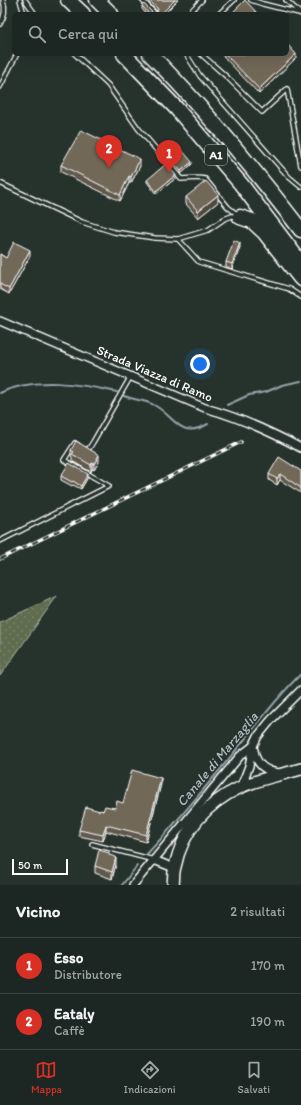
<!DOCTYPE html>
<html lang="it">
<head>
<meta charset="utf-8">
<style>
	body { margin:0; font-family:Itim,sans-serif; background:#252e2a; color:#f1f3f6 }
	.scale { position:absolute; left:12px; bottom:10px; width:56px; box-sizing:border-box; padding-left:4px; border:2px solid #fff; border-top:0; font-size:11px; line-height:14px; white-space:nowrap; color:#fff; -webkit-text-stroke:3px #26332d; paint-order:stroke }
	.you { position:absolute; left:200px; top:364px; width:14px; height:14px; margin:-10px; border:3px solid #fff; border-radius:50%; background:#1a73e8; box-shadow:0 0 0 6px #1a73e833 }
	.badge { display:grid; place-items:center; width:26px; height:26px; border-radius:50%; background:#d93025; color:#fff; font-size:13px; font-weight:700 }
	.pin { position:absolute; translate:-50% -33px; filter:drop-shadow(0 1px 2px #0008) }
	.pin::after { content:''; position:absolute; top:21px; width:14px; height:12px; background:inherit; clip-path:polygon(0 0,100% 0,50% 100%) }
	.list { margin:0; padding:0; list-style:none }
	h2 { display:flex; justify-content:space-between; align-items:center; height:52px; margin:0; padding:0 16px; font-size:17px }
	h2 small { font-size:13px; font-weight:400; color:#a0a5a5 }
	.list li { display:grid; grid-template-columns:26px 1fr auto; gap:12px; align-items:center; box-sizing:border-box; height:56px; padding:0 16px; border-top:1px solid #3a4340 }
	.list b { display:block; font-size:15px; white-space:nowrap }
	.list p { margin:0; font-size:13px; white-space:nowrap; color:#a0a5a5 }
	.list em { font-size:13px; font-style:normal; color:#a0a5a5 }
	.icon { flex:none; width:22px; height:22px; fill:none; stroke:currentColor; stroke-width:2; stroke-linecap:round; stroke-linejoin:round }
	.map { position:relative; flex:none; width:301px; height:885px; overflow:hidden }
	.search { position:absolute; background:#1c2622; box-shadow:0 4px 16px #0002; left:12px; right:12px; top:12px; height:44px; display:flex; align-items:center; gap:10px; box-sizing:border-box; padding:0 14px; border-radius:6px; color:#a0a5a5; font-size:15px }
	.sheet { height:164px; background:#1c2622 }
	nav { display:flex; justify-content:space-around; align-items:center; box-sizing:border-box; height:56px; border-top:1px solid #3a4340; background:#1c2622; font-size:11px; color:#a0a5a5 }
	nav a { display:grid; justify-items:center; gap:2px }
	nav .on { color:#d93025 }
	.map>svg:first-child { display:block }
</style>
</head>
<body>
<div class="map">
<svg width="301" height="885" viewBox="0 0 301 885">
	<defs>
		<pattern id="grass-dots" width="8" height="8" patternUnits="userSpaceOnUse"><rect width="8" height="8" fill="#5e6c4d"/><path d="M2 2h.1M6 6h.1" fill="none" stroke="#768268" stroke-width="1.8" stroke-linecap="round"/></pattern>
	</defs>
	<rect width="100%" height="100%" fill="#26332d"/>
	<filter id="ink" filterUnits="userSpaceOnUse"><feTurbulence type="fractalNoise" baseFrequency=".025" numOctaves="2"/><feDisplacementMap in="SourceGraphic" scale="8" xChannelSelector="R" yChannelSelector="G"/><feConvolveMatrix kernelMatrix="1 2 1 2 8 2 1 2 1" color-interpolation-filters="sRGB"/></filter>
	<g filter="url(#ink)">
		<polygon fill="url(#grass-dots)" stroke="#aeb6a6" points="57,596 0,676 0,622"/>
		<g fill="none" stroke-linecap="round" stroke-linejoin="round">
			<g stroke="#95a3aa" stroke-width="2">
				<path d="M0,393C34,376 81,384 117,392"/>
				<path d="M124,396C134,400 145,400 154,405C176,417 179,440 208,424"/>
				<polyline points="227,405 249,395 266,392 282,385 301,381"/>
				<path d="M146,855C181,818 213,778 245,739C263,717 280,694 301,674"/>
				<polyline points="122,885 137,866"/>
			</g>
			<g stroke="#fff" stroke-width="6">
				<g id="lane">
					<polyline points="20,0 24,14"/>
					<polyline points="25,0 35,14"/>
					<polyline points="142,0 155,14"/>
					<polyline points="251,0 263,4 299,13"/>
					<polyline points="286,0 301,14"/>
					<polyline points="188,14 202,0"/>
					<polyline points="219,14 234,0"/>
					<path d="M0,24C5,16 6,9 3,0"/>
					<path d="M75,54L108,85L138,128L181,179C189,179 198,177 205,179L228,207L238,215"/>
					<polyline points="186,54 200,76 289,177 301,187"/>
					<polyline points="201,54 228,78 262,112 287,89 301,166"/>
					<polyline points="0,87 17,54"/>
					<polyline points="0,183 82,222 114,232 155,238 178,239 208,230 224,219 232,216 237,216"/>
					<polyline points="178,239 199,262 289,289 301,297"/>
					<polyline points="85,449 88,450 93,442 131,376"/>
					<polyline points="0,541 109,486 64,460 75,443 78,445"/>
					<polyline points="92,844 154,860"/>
				</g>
			</g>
			<g stroke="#fff" stroke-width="10">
				<g id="street">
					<path d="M0,321L205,408C238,417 271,432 301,448"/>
					<path d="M254,750C256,764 264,771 278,773"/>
					<polyline points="241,787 249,766 253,746 258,736 271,720 301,690"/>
					<polyline points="154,860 174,868"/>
					<polyline points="133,885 240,756 253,746"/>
				</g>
			</g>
			<g stroke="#fff" stroke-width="14">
				<path id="secondary" d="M173,885C174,879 173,873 175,867C182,831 207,803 239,788C257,779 281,775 301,769"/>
			</g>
			<g stroke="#fff" stroke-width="17">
				<g id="highway">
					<polyline points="68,0 83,14"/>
					<polyline points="97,0 111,14"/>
					<polyline points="124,54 176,108 241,184 301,263"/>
					<path d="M150,54C205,109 254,169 301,230"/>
					<polyline points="240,217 252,221 264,232 301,279"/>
				</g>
			</g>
			<use href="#lane" stroke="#26332d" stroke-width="3.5"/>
			<use href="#street" stroke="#26332d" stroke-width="7"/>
			<use href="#secondary" stroke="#26332d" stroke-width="11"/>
			<use href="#highway" stroke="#26332d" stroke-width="14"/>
			<g stroke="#fff" stroke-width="3.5">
				<polyline id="rail" points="0,559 241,442"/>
			</g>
			<use href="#rail" stroke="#26332d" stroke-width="2" stroke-dasharray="6" stroke-linecap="butt"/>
		</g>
		<g fill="#61594d" stroke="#fff">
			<polygon points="149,0 178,0 164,14 146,14 142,9 142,6 153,13 157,13 158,12 149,3"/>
			<polygon points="221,54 287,54 296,58 259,94"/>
			<polygon points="171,160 192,164 181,174 171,162"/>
			<polygon points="61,165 140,166 131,183 129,183 120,201 61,172"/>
			<polygon points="176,178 156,194 147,182 147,180"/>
			<polygon points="186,197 218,202 198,218 186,204"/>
			<polygon points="240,247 232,269 226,267 226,262"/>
			<polygon points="0,254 6,258 30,256 9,294 0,289"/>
			<polygon points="71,450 99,462 94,470 92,469 91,472 72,461 72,457 71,456"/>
			<polygon points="301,471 301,493 280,480 277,485 269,480 269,474"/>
			<polygon points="61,476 88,477 81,489 73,485 72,486 61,480"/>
			<polygon points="161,784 146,842 106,831 103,841 79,836 79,830 100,811 115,808 123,803"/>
			<polygon points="109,855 116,864 112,879 95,873 95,866"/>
		</g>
		<g fill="#4f493e" stroke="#fff">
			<polygon points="175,0 178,0 164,14 161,14"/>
			<polygon points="296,54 296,58 259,94 259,89"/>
			<polygon points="140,159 140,166 131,183 131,177"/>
			<polygon points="192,162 192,164 181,174 181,171"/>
			<polygon points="176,175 176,178 156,194 156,191"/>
			<polygon points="129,176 129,183 120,201 120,195"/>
			<polygon points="218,195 218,202 198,218 198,211"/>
			<polygon points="240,243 240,247 232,269 232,264"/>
			<polygon points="30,250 30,256 9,294 9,289"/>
			<polygon points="99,455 99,462 94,470 94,464"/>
			<polygon points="92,463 92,469 91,472 91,465"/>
			<polygon points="88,474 88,477 81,489 81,486"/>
			<polygon points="280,474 280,480 277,485 277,479"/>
			<polygon points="161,778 161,784 146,842 146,835"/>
			<polygon points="106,825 106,831 103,841 103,835"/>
			<polygon points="116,857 116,864 112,879 112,872"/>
		</g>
		<g fill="#716859" stroke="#fff">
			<polygon points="149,0 175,0 161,14 149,14 142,6 144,4 153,13 157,13 158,9"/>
			<polygon points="245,0 258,14 231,14"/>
			<polygon points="287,44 296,54 259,89 225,54 287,54"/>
			<polygon points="81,130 140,159 131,177 129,176 120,195 61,165"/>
			<polygon points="182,150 192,162 181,171 171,160"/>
			<polygon points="166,164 176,175 156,191 147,180"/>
			<polygon points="206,181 218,195 198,211 186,197"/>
			<polygon points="234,240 240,243 232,264 226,262"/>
			<polygon points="14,242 30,250 9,289 0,284 0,254 6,258"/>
			<polygon points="76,441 99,455 94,464 92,463 91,465 72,454 74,452 71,450"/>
			<polygon points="279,457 301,471 301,488 280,474 277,479 269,474"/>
			<polygon points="69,463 88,474 81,486 73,481 72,482 61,476"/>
			<polygon points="132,770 161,778 146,835 106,825 103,835 79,830 86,807 100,811 100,810 103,811 105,806 115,808 117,801 123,803"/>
			<polygon points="99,850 109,853 109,855 116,857 112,872 95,866"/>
		</g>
	</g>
	<g text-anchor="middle" stroke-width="3" stroke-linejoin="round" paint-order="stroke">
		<rect fill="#26332d" stroke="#bec2c0" stroke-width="1" x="205" y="145" width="22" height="20" rx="3"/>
		<g font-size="12" font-weight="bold" fill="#fff">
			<text x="216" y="159">A1</text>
		</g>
		<g font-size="13" fill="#fff" stroke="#26332d">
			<text transform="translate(155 373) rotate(23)" y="5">Strada Viazza di Ramo</text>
		</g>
		<g font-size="14" font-style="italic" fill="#afbac0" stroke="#26332d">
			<text transform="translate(217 759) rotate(-50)" y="5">Canale di Marzaglia</text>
		</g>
	</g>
</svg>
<div class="scale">50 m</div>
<div class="you"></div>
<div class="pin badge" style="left:169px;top:173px">1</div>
<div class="pin badge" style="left:109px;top:168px">2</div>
<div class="search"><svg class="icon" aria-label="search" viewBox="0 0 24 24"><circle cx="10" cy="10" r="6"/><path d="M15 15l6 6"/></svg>Cerca qui</div>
</div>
<section class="sheet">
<h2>Vicino<small>2 risultati</small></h2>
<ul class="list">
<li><span class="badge">1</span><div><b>Esso</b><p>Distributore</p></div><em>170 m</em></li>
<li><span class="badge">2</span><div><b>Eataly</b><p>Caffè</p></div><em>190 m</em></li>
</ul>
</section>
<nav>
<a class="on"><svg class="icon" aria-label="map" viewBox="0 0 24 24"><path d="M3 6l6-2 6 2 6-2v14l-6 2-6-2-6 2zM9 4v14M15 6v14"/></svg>Mappa</a>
<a><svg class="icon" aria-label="directions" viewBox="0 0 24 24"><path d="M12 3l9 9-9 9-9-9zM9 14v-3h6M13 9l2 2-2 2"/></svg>Indicazioni</a>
<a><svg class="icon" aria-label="saved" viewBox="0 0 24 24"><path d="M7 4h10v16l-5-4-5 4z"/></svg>Salvati</a>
</nav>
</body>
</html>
